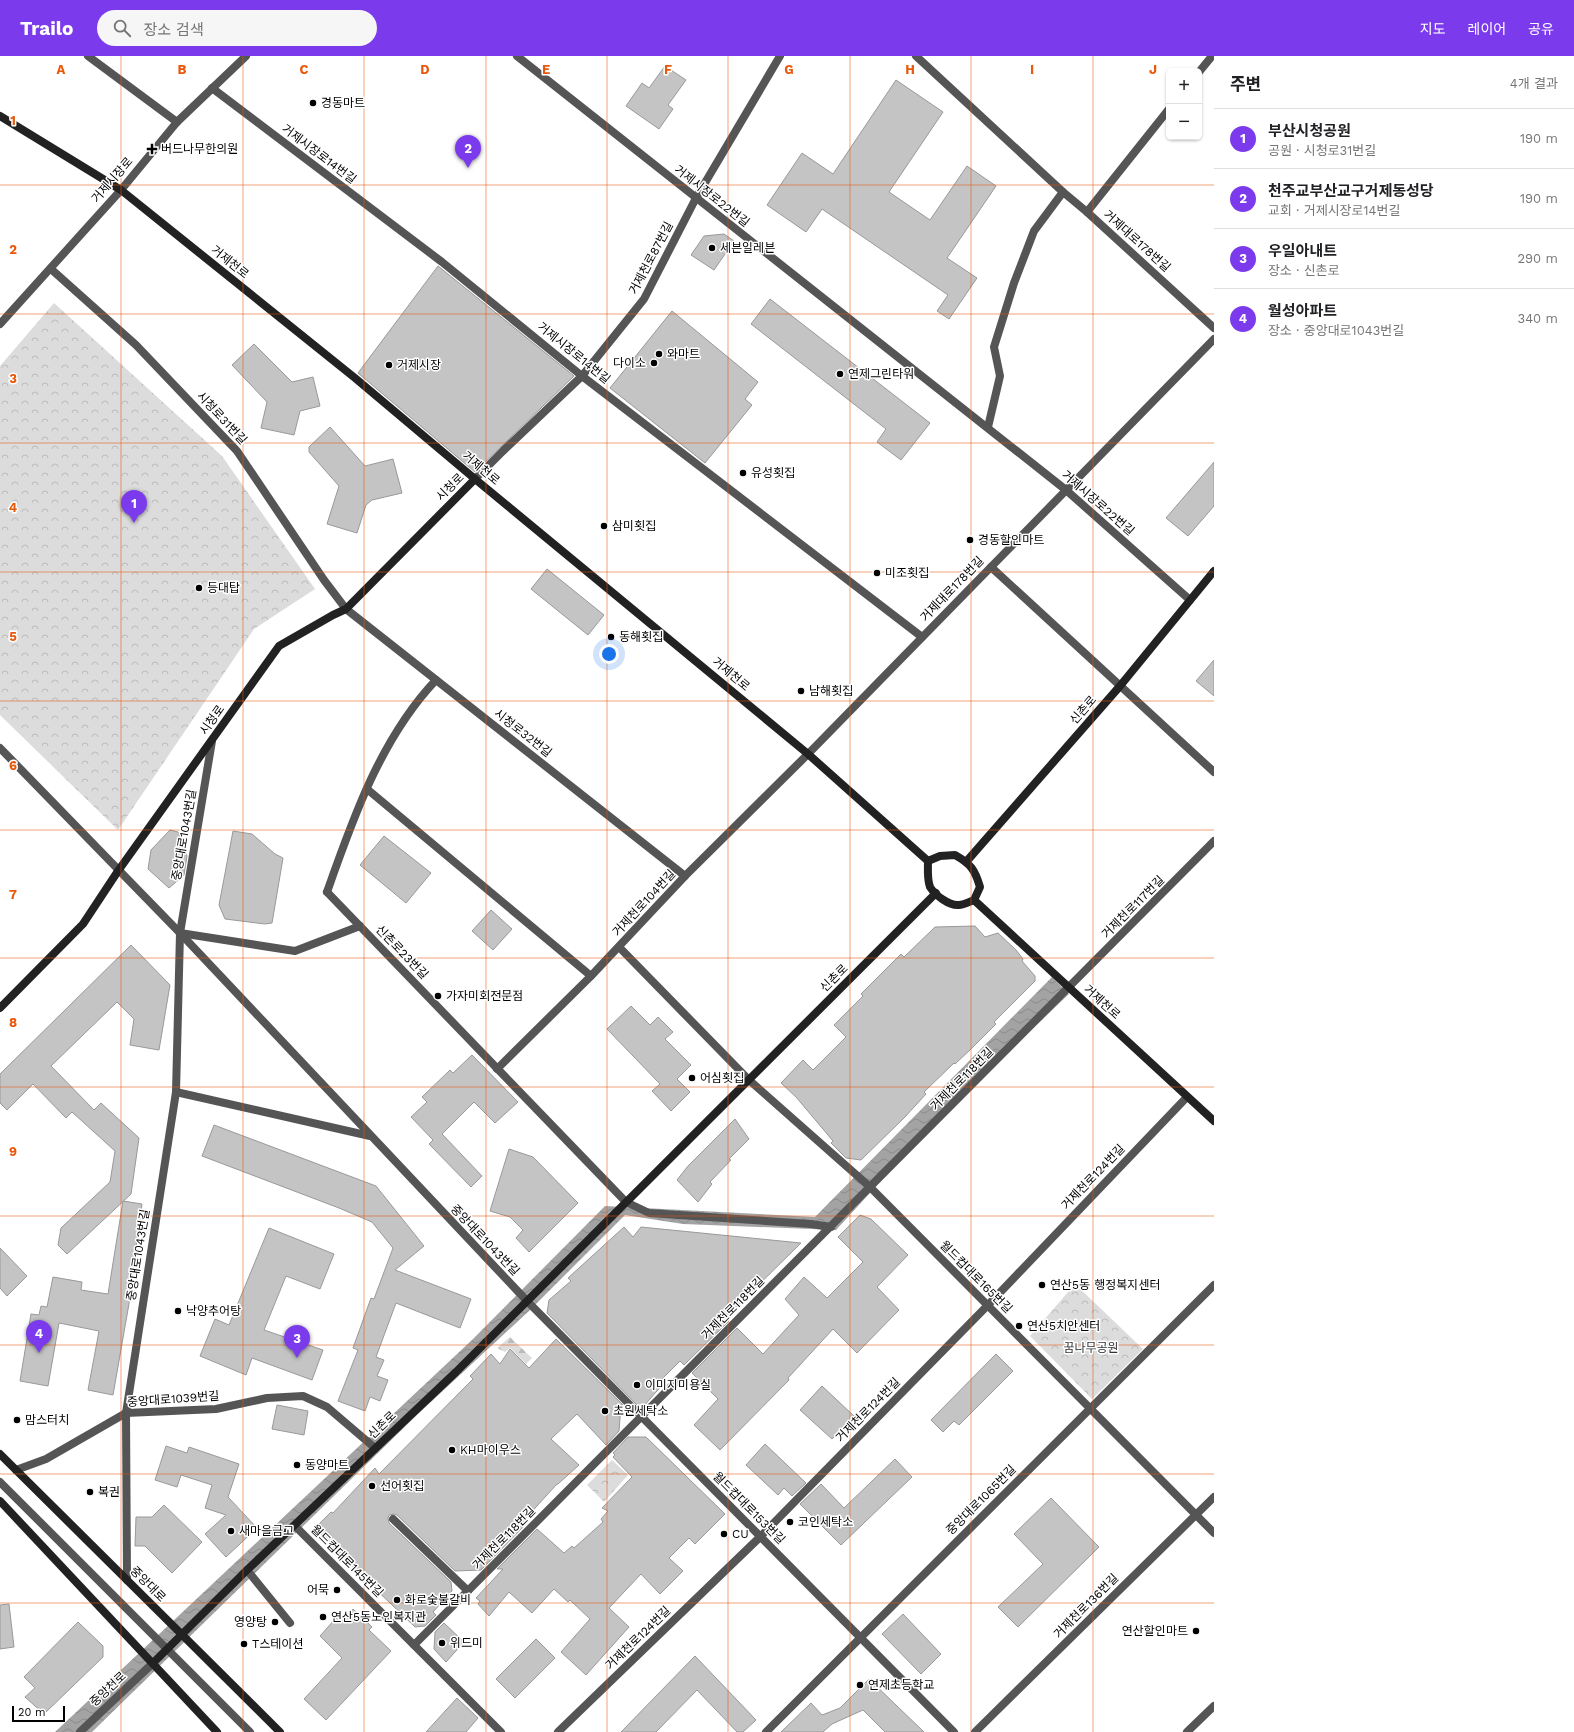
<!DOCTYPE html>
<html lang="ko">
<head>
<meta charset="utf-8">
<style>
	body { margin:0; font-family:"Work Sans","Noto Sans KR",sans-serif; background:#f6f6f6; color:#202124 }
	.controls { position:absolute; right:12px; top:12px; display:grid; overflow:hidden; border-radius:6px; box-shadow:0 1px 3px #0004 }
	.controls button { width:36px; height:36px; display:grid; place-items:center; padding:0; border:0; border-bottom:1px solid #e0e0e0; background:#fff; color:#202124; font:20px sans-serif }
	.scale { position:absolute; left:12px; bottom:10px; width:53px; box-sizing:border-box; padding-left:4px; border:2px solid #000; border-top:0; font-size:11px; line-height:14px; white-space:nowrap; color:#000; -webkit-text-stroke:3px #fff; paint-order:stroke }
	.you { position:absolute; left:609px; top:598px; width:14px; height:14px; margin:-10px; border:3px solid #fff; border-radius:50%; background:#1a73e8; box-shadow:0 0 0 6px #1a73e833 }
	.badge { display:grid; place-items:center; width:26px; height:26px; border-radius:50%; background:#7c3aed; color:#fff; font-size:13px; font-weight:700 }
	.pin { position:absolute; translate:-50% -33px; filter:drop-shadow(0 1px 2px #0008) }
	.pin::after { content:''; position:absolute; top:21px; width:14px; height:12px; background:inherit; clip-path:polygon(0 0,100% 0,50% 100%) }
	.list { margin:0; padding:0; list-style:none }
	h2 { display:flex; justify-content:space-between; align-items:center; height:52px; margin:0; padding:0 16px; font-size:17px }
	h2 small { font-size:13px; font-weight:400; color:#757577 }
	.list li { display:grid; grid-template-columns:26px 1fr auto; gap:12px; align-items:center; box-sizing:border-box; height:60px; padding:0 16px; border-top:1px solid #e0e0e0 }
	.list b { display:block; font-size:15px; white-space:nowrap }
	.list p { margin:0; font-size:13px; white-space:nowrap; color:#757577 }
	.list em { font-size:13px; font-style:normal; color:#757577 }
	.icon { flex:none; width:22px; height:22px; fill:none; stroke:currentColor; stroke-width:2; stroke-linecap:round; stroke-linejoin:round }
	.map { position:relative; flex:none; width:1214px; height:1676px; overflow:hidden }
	header { display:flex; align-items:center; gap:24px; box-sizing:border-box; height:56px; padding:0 20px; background:#7c3aed; color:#fff }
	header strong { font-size:19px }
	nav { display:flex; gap:22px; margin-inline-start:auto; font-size:14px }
	.search { width:280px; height:36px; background:#f6f6f6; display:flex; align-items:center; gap:10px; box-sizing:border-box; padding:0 14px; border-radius:22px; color:#757577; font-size:15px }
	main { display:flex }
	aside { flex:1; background:#fff }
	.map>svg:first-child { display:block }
</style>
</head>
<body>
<header>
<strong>Trailo</strong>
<div class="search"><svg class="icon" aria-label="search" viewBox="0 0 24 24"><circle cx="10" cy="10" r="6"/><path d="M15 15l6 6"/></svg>장소 검색</div>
<nav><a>지도</a><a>레이어</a><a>공유</a></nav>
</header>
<main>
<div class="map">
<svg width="1214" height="1676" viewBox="0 0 1214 1676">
	<defs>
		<pattern id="forest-firs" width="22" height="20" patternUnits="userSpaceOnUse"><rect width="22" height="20" fill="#dcdcdc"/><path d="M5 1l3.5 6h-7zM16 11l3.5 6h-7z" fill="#bbb"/></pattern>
		<pattern id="park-crowns" width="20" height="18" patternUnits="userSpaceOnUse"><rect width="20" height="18" fill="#dcdcdc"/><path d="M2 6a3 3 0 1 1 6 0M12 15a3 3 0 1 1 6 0" fill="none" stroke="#bbb"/></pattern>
		<pattern id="water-waves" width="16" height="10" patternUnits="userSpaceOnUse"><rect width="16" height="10" fill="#a3a3a3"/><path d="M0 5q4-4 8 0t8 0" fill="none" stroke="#8b8b8b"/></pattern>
	</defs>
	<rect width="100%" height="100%" fill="#fff"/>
	<polygon fill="url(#forest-firs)" points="510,1281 532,1302 526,1308 510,1292 505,1296 497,1292"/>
	<g fill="url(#park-crowns)">
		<polygon points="54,247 222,400 315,533 254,573 118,774 0,659 0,310"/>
		<polygon points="1075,1228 1143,1293 1092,1343 1030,1280"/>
		<polygon points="612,1404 628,1419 604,1446 587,1429"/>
	</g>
	<polygon fill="url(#water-waves)" points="1052,921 1069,938 937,1064 836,1174 683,1168 625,1159 529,1255 419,1357 92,1676 55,1676 473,1283 605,1150 815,1161"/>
	<g fill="#c4c4c4" stroke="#999">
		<polygon points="665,10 686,24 668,49 673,53 659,73 626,50 642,27 649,32"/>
		<polygon points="896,24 943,56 889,136 930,164 967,110 996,130 947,202 977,222 949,263 937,255 948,239 822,153 806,176 767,149 802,97 833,118"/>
		<polygon points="724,178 734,185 714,214 691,199 704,180"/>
		<polygon points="438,210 574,320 475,416 358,317"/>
		<polygon points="770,243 930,367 901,404 877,386 886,373 751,268"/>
		<polygon points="672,255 758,326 745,343 752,349 705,407 610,332"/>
		<polygon points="254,288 292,326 313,321 320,350 300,355 294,379 261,372 267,346 232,309"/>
		<polygon points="330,371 365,410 393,403 402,437 372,444 366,449 357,477 327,468 339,430 309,396 309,391"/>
		<polygon points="1214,406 1214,450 1188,480 1166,462"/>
		<polygon points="547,513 604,559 588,579 531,533"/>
		<polygon points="1214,604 1214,640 1196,625"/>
		<polygon points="170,774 178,776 187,800 184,819 169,832 148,813 151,794"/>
		<polygon points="233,775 252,778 275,798 283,802 272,867 265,868 225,863 219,849"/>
		<polygon points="384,780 431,817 406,847 360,809"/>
		<polygon points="491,854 512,873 493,894 472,875"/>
		<polygon points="975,870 985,881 998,877 1016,894 1023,903 1022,905 1035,920 1035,925 994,966 996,968 971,993 955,1008 954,1007 924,1036 926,1038 904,1062 861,1104 846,1102 831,1087 833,1085 796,1041 781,1027 803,1004 813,1014 846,981 834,969 863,940 861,938 901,898 904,901 935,871"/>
		<polygon points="131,889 170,929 159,994 130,989 134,963 117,946 51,1010 94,1054 101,1047 139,1082 131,1138 67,1198 58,1189 61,1172 110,1126 115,1095 72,1056 66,1062 33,1028 7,1054 0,1047 0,1018"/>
		<polygon points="631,950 650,969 658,961 673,976 665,983 691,1009 677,1023 690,1036 671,1055 652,1035 660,1028 607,973"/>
		<polygon points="472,999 518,1046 495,1067 474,1046 442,1078 482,1120 471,1131 429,1088 433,1084 411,1061 427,1046 422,1041 450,1014 453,1017"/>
		<polygon points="735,1063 749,1083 729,1103 731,1104 710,1126 712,1128 698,1146 677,1124 688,1110"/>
		<polygon points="214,1069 376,1130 424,1190 395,1214 471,1243 460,1272 396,1247 376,1301 384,1304 377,1320 388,1324 380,1345 370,1341 365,1355 338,1345 358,1294 353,1292 371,1242 374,1243 393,1192 372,1166 339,1152 202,1100"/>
		<polygon points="509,1093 533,1101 578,1147 529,1196 516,1182 523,1174 510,1161 490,1155"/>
		<polygon points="123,1145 142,1148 129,1242 130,1242 113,1339 88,1334 99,1275 59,1267 48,1330 20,1325 31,1258 39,1259 41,1250 47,1251 53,1221 82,1226 81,1234 108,1238"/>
		<polygon points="860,1159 871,1163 908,1199 877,1231 899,1254 857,1297 833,1273 788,1322 789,1324 720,1394 694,1369 718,1343 692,1317 737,1272 763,1298 799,1259 785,1243 804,1221 827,1242 863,1206 838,1181"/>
		<polygon points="624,1171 633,1181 641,1171 801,1187 726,1261 729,1265 684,1309 680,1305 659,1326 662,1329 644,1350 638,1350 547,1257 549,1244 571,1225 568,1222"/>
		<polygon points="269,1172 334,1198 320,1233 286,1220 264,1274 323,1294 312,1324 252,1302 246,1319 200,1300 215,1263 229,1269"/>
		<polygon points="0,1192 27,1220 7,1240 0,1232"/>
		<polygon points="556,1283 623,1349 621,1349 619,1375 606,1389 577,1358 551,1383 579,1409 558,1428 557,1428 526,1462 529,1465 481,1514 455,1515 397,1459 394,1458 389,1459 388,1462 389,1467 451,1526 452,1535 433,1556 436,1559 425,1570 415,1571 367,1525 318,1475 319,1468 331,1456 333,1457 375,1412 379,1418 473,1323 470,1320 491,1298 500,1308 510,1293 529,1312"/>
		<polygon points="996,1298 1013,1315 959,1369 954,1365 943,1376 931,1364"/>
		<polygon points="822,1330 854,1360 832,1383 800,1354"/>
		<polygon points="277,1349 308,1355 304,1379 272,1373"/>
		<polygon points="628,1381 646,1381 725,1458 695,1488 689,1482 669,1502 683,1515 660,1538 641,1518 609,1552 629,1571 586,1619 561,1596 590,1563 570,1544 568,1546 554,1533 532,1557 509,1536 489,1560 478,1548 480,1545 476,1542 503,1513 497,1513 537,1473 564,1497 572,1490 574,1492 603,1466 601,1463 608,1455 602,1452 632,1421 613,1401 615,1399 613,1397"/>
		<polygon points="765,1388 806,1427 792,1440 784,1432 778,1439 746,1409"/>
		<polygon points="166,1390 187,1397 189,1391 239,1408 228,1441 257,1472 226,1501 205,1478 226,1459 205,1452 212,1429 181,1419 177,1431 155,1424"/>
		<polygon points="895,1403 912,1421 841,1489 800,1448 821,1428 844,1452"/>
		<polygon points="1051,1442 1099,1491 1018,1571 998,1551 1043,1508 1014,1478"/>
		<polygon points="164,1449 202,1486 172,1517 145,1490 135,1490 136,1461 152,1461"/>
		<polygon points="9,1548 14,1591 0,1593 0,1549"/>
		<polygon points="353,1553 372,1571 369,1574 391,1595 326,1664 304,1643 342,1602 320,1580 336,1562 341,1566"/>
		<polygon points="903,1558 941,1598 921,1618 882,1578"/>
		<polygon points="78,1566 103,1590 103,1601 44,1658 25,1641 35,1632 24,1621"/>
		<polygon points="444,1567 464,1586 446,1606 434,1593 435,1576"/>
		<polygon points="536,1583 555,1602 515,1642 496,1623"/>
		<polygon points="695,1600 756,1664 743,1676 737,1676 697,1634 656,1676 621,1676"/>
		<polygon points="869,1623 924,1676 885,1676 863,1654 832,1668 823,1676 781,1676 811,1647 822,1659 840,1652"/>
		<polygon points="457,1642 478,1662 466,1676 426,1676"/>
	</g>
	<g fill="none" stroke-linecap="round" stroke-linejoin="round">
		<g stroke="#555" stroke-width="8">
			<polyline points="988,371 1000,320 994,291 1014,227 1034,175 1063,136"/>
			<path d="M327,836C353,762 381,682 436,624"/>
			<polyline points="176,1036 370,1080"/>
			<polyline points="126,1357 216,1353 267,1342 303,1340 327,1351 375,1392"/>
			<polyline points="0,1426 250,1676"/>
			<polyline points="393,1463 468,1535"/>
			<polyline points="247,1514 290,1567"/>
		</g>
		<g stroke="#555" stroke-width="8">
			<polyline points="88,0 177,66"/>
			<polyline points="517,0 1066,434 1190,544"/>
			<polyline points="916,0 1063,136 1087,156 1214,272"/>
			<polyline points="1199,16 1212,0"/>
			<polyline points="212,32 442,206 582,320 922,581"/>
			<polyline points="1087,156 1169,53"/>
			<polyline points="51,213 136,289 237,395 324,524 346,553 685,820"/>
			<polyline points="475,423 503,395 582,320 644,243 696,142 780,0"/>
			<polyline points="991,511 1214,716"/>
			<polyline points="212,685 180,877 295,895 360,870"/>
			<polyline points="367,733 591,920"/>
			<polyline points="327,836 626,1146 649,1157 811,1168 831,1171"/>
			<polyline points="619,891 749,1024 870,1131 1214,1477"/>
			<polyline points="497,1013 591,920 685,820 808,698 1214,283"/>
			<polyline points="527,1245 954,1676"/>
			<polyline points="16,1414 46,1403 126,1357 127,1524"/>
			<polyline points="295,1470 501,1676"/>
			<polyline points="414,1589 1214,785"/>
			<polyline points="558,1676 760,1481 988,1249 1187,1041"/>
			<polyline points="766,1676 1214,1229"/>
			<polyline points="975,1676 1214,1441"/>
		</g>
		<g stroke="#555" stroke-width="8">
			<polyline points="0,268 121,134 177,66 246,0"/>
			<polyline points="0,692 180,877 527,1245"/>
			<polyline points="126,1357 176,1036 180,877"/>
			<polyline points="80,1676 153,1607"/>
			<polyline points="1187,1676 1214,1650"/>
		</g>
		<g stroke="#222" stroke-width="8">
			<polyline points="0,60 121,134 355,322 475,423 808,698 928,805"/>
			<path d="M955,799C971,808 975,814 980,831L974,844C969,846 963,849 959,849C949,850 935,839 930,831C927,823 928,813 928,805L940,800Z"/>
			<polyline points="966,806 1120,630 1214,515"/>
			<polyline points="974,844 1214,1065"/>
			<polyline points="0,952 83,868 118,815 279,590 333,559 346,553 475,423"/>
			<polyline points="0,1398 280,1676"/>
			<polyline points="0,1445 217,1676"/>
			<polyline points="153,1607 247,1514 456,1316 936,837"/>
		</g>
	</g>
	<path fill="none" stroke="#e8590c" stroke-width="1" stroke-opacity="0.55" d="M121,0V1676M243,0V1676M364,0V1676M486,0V1676M607,0V1676M728,0V1676M850,0V1676M971,0V1676M1093,0V1676M0,129H1214M0,258H1214M0,387H1214M0,516H1214M0,645H1214M0,774H1214M0,902H1214M0,1031H1214M0,1160H1214M0,1289H1214M0,1418H1214M0,1547H1214"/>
	<g fill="#000" stroke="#fff" stroke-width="1.5">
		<circle cx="313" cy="47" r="4"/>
		<path d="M150 87h4v4h4v4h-4v4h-4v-4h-4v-4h4z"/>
		<circle cx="712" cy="192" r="4"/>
		<circle cx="659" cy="298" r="4"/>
		<circle cx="654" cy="307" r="4"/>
		<circle cx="389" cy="309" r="4"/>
		<circle cx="840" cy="318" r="4"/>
		<circle cx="743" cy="417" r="4"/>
		<circle cx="604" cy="470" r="4"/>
		<circle cx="970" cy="484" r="4"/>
		<circle cx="877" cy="517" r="4"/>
		<circle cx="199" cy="532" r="4"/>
		<circle cx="611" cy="581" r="4"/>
		<circle cx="801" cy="635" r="4"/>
		<circle cx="438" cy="940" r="4"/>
		<circle cx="692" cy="1022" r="4"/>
		<circle cx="1042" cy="1229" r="4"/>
		<circle cx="178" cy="1255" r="4"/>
		<circle cx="1019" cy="1270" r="4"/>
		<circle cx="637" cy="1329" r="4"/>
		<circle cx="605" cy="1355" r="4"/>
		<circle cx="17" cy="1364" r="4"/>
		<circle cx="452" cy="1394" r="4"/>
		<circle cx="297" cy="1409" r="4"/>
		<circle cx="372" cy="1430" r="4"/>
		<circle cx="90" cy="1436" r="4"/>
		<circle cx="790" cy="1466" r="4"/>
		<circle cx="231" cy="1475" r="4"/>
		<circle cx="724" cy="1478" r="4"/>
		<circle cx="337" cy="1534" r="4"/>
		<circle cx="397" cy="1544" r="4"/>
		<circle cx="323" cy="1561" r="4"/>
		<circle cx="275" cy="1566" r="4"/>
		<circle cx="1196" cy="1575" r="4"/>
		<circle cx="442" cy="1587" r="4"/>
		<circle cx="244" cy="1588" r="4"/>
		<circle cx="860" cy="1629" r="4"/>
	</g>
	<g text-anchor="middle" stroke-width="3" stroke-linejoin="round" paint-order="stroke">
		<g font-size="12" fill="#000" stroke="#fff" text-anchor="start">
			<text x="321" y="51">경동마트</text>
			<text x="161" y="97">버드나무한의원</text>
			<text x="720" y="196">세븐일레븐</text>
			<text x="667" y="302">와마트</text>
			<text x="646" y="311" text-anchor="end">다이소</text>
			<text x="397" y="313">거제시장</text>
			<text x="848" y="322">연제그린타워</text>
			<text x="751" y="421">유성횟집</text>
			<text x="612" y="474">삼미횟집</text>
			<text x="978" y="488">경동할인마트</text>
			<text x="885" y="521">미조횟집</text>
			<text x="207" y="536">등대탑</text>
			<text x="619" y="585">동해횟집</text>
			<text x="809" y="639">남해횟집</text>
			<text x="446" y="944">가자미회전문점</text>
			<text x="700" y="1026">어심횟집</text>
			<text x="1050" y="1233">연산5동 행정복지센터</text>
			<text x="186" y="1259">낙양추어탕</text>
			<text x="1027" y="1274">연산5치안센터</text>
			<text x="645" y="1333">이미지미용실</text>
			<text x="613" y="1359">초원세탁소</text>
			<text x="25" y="1368">맘스터치</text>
			<text x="460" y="1398">KH마이우스</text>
			<text x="305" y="1413">동양마트</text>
			<text x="380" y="1434">선어횟집</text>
			<text x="98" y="1440">복권</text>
			<text x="798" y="1470">코인세탁소</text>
			<text x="239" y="1479">새마을금고</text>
			<text x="732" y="1482">CU</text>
			<text x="329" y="1538" text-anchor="end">어묵</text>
			<text x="405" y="1548">화로숯불갈비</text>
			<text x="331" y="1565">연산5동노인복지관</text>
			<text x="267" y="1570" text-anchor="end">영양탕</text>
			<text x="1188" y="1579" text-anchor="end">연산할인마트</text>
			<text x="450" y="1591">위드미</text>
			<text x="252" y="1592">T스테이션</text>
			<text x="868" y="1633">연제초등학교</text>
		</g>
		<g font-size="12" fill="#000" stroke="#fff">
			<text transform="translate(319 98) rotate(37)" y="4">거제시장로14번길</text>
			<text transform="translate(112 124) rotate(-49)" y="4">거제시장로</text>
			<text transform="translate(712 140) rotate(38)" y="4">거제시장로22번길</text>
			<text transform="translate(1137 185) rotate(42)" y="4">거제대로178번길</text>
			<text transform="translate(651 202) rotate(-62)" y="4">거제천로87번길</text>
			<text transform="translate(230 206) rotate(39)" y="4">거제천로</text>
			<text transform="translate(574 297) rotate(39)" y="4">거제시장로14번길</text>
			<text transform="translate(222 362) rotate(47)" y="4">시청로31번길</text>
			<text transform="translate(481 412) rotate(40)" y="4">거제천로</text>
			<text transform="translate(450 431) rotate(-45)" y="4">시청로</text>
			<text transform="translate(1098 447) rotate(41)" y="4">거제시장로22번길</text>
			<text transform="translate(952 533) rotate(-46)" y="4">거제대로178번길</text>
			<text transform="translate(731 618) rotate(40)" y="4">거제천로</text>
			<text transform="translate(1083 654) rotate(-49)" y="4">신촌로</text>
			<text transform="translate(212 664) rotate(-55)" y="4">시청로</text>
			<text transform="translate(523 677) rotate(38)" y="4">시청로32번길</text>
			<text transform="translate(184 779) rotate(-80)" y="4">중앙대로1043번길</text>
			<text transform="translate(644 847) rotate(-47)" y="4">거제천로104번길</text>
			<text transform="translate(1133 851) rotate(-45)" y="4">거제천로117번길</text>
			<text transform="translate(402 896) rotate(46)" y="4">신촌로23번길</text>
			<text transform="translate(834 922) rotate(-45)" y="4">신촌로</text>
			<text transform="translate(1102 946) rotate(42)" y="4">거제천로</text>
			<text transform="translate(962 1023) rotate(-45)" y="4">거제천로118번길</text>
			<text transform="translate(1093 1121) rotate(-46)" y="4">거제천로124번길</text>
			<text transform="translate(485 1184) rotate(46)" y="4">중앙대로1043번길</text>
			<text transform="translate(138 1199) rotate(-81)" y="4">중앙대로1043번길</text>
			<text transform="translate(976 1221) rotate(45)" y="4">월드컵대로165번길</text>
			<text transform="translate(733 1252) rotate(-45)" y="4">거제천로118번길</text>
			<text transform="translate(173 1343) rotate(-4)" y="4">중앙대로1039번길</text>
			<text transform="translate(868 1354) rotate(-45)" y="4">거제천로124번길</text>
			<text transform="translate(382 1369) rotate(-44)" y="4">신촌로</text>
			<text transform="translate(981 1444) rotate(-45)" y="4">중앙대로1065번길</text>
			<text transform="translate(749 1452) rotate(45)" y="4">월드컵대로153번길</text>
			<text transform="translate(504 1482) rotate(-45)" y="4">거제천로118번길</text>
			<text transform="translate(347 1505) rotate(45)" y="4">월드컵대로145번길</text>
			<text transform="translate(148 1528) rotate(45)" y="4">중앙대로</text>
			<text transform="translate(1086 1550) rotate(-45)" y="4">거제천로136번길</text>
			<text transform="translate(638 1582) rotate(-44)" y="4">거제천로124번길</text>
			<text transform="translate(108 1633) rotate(-43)" y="4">중앙천로</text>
		</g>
		<g font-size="12" fill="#333" stroke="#fff">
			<text x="1091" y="1296">꿈나무공원</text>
		</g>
	</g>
	<g font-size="13" text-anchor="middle" font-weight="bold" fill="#e8590c" stroke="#fff" stroke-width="3" stroke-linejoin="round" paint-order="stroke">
		<text x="61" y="18">A</text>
		<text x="182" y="18">B</text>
		<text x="304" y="18">C</text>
		<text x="425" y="18">D</text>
		<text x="546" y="18">E</text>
		<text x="668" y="18">F</text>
		<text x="789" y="18">G</text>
		<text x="910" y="18">H</text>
		<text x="1032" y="18">I</text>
		<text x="1153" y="18">J</text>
		<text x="13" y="69">1</text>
		<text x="13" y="198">2</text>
		<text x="13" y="327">3</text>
		<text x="13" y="456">4</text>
		<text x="13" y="585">5</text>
		<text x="13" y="714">6</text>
		<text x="13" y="843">7</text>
		<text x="13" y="971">8</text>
		<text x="13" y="1100">9</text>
	</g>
</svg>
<div class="controls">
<button>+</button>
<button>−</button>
</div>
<div class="scale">20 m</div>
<div class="you"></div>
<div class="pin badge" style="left:134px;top:467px">1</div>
<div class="pin badge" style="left:468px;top:112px">2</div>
<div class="pin badge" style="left:297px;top:1302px">3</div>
<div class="pin badge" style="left:39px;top:1297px">4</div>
</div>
<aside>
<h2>주변<small>4개 결과</small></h2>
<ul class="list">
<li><span class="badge">1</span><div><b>부산시청공원</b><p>공원 · 시청로31번길</p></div><em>190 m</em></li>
<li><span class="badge">2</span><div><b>천주교부산교구거제동성당</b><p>교회 · 거제시장로14번길</p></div><em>190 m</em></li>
<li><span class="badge">3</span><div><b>우일아내트</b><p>장소 · 신촌로</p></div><em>290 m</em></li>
<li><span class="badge">4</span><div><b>월성아파트</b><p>장소 · 중앙대로1043번길</p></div><em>340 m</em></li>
</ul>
</aside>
</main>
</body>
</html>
